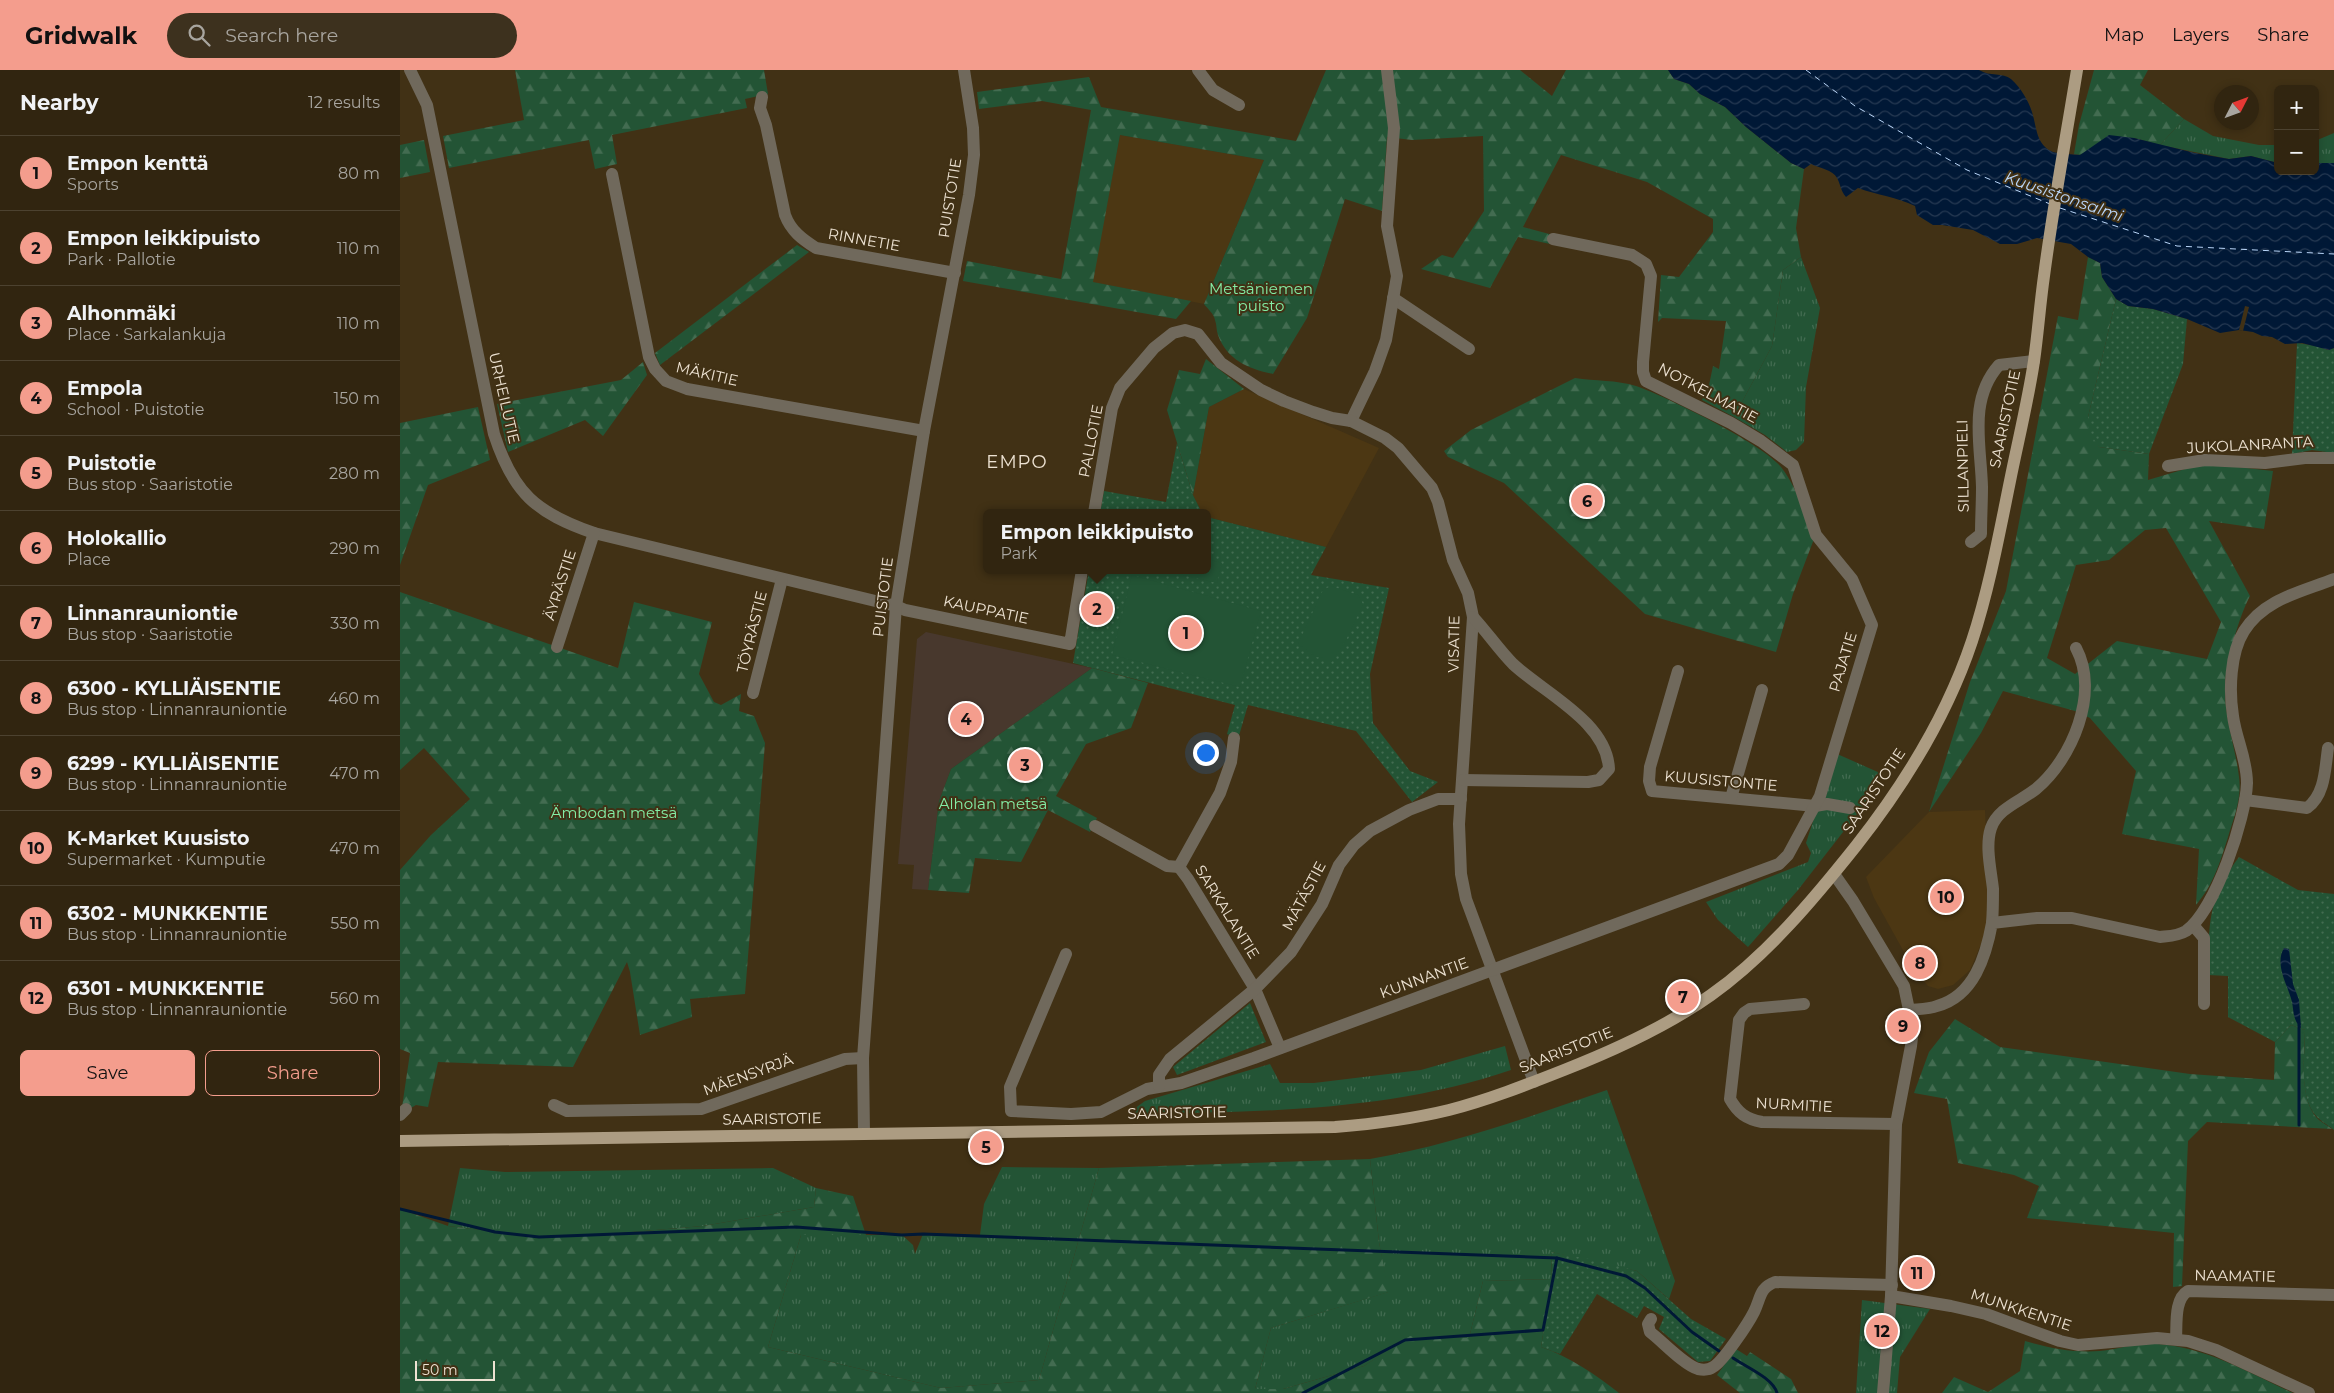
<!DOCTYPE html>
<html lang="en">
<head>
<meta charset="utf-8">
<style>
	body { margin:0; font-family:Montserrat,sans-serif; background:#3d311e; color:#f1f3f6 }
	.controls { position:absolute; right:15px; top:15px; display:grid; overflow:hidden; border-radius:8px; box-shadow:0 2px 8px #0003 }
	.controls button { width:45px; height:45px; display:grid; place-items:center; padding:0; border:0; border-bottom:1px solid #4c4230; background:#312510; color:#f1f3f6; font:25px sans-serif }
	.compass { position:absolute; left:1814px; top:15px; width:45px; height:45px; border-radius:50%; background:#312510; box-shadow:0 2px 8px #0003; rotate:48deg }
	.scale { position:absolute; left:15px; bottom:12px; width:80px; box-sizing:border-box; padding-left:5px; border:2px solid #ede2d2; border-top:0; font-size:14px; line-height:18px; white-space:nowrap; color:#ede2d2; -webkit-text-stroke:4px #413115; paint-order:stroke }
	.you { position:absolute; left:805px; top:682px; width:18px; height:18px; margin:-12px; border:4px solid #fff; border-radius:50%; background:#1a73e8; box-shadow:0 0 0 8px #1a73e833 }
	.badge { display:grid; place-items:center; width:32px; height:32px; border-radius:50%; background:#f49d8d; color:#111; font-size:16px; font-weight:700 }
	.pin { position:absolute; translate:-50% -50%; border:2px solid #fff; box-shadow:0 1px 5px #0006 }
	.popup { position:absolute; left:583px; top:439px; width:228px; height:65px; box-sizing:border-box; display:grid; place-content:center; border-radius:8px; background:#312510; filter:drop-shadow(0 1px 4px #0005); font-size:16px; white-space:nowrap; color:#a8a59f }
	.popup b { font-size:19px; color:#f1f3f6 }
	.popup::after { content:''; position:absolute; left:50%; top:100%; margin-left:-10px; border:10px solid transparent; border-top-color:#312510 }
	.list { margin:0; padding:0; list-style:none }
	h2 { display:flex; justify-content:space-between; align-items:center; height:65px; margin:0; padding:0 20px; font-size:21px }
	h2 small { font-size:16px; font-weight:400; color:#a8a59f }
	.list li { display:grid; grid-template-columns:32px 1fr auto; gap:15px; align-items:center; box-sizing:border-box; height:75px; padding:0 20px; border-top:1px solid #4c4230 }
	.list b { display:block; font-size:19px; white-space:nowrap }
	.list p { margin:0; font-size:16px; white-space:nowrap; color:#a8a59f }
	.list em { font-size:16px; font-style:normal; color:#a8a59f }
	.actions { display:flex; gap:10px; padding:15px 20px }
	.actions a { flex:1; padding:11px 0; border:1px solid #f49d8d; border-radius:8px; text-align:center; font-size:18px; color:#f49d8d }
	.actions .main { background:#f49d8d; color:#111 }
	.icon { flex:none; width:28px; height:28px; fill:none; stroke:currentColor; stroke-width:2; stroke-linecap:round; stroke-linejoin:round }
	.map { position:relative; flex:none; width:1934px; height:1323px; overflow:hidden }
	header { display:flex; align-items:center; gap:30px; box-sizing:border-box; height:70px; padding:0 25px; background:#f49d8d; color:#111 }
	header strong { font-size:24px }
	nav { display:flex; gap:28px; margin-inline-start:auto; font-size:18px }
	.search { width:350px; height:45px; background:#3d311e; display:flex; align-items:center; gap:12px; box-sizing:border-box; padding:0 18px; border-radius:28px; color:#a8a59f; font-size:19px }
	main { display:flex }
	aside { flex:1; background:#312510 }
	.map>svg:first-child { display:block }
</style>
</head>
<body>
<header>
<strong>Gridwalk</strong>
<div class="search"><svg class="icon" aria-label="search" viewBox="0 0 24 24"><circle cx="10" cy="10" r="6"/><path d="M15 15l6 6"/></svg>Search here</div>
<nav><a>Map</a><a>Layers</a><a>Share</a></nav>
</header>
<main>
<aside>
<h2>Nearby<small>12 results</small></h2>
<ul class="list">
<li><span class="badge">1</span><div><b>Empon kenttä</b><p>Sports</p></div><em>80 m</em></li>
<li><span class="badge">2</span><div><b>Empon leikkipuisto</b><p>Park · Pallotie</p></div><em>110 m</em></li>
<li><span class="badge">3</span><div><b>Alhonmäki</b><p>Place · Sarkalankuja</p></div><em>110 m</em></li>
<li><span class="badge">4</span><div><b>Empola</b><p>School · Puistotie</p></div><em>150 m</em></li>
<li><span class="badge">5</span><div><b>Puistotie</b><p>Bus stop · Saaristotie</p></div><em>280 m</em></li>
<li><span class="badge">6</span><div><b>Holokallio</b><p>Place</p></div><em>290 m</em></li>
<li><span class="badge">7</span><div><b>Linnanrauniontie</b><p>Bus stop · Saaristotie</p></div><em>330 m</em></li>
<li><span class="badge">8</span><div><b>6300 - KYLLIÄISENTIE</b><p>Bus stop · Linnanrauniontie</p></div><em>460 m</em></li>
<li><span class="badge">9</span><div><b>6299 - KYLLIÄISENTIE</b><p>Bus stop · Linnanrauniontie</p></div><em>470 m</em></li>
<li><span class="badge">10</span><div><b>K-Market Kuusisto</b><p>Supermarket · Kumputie</p></div><em>470 m</em></li>
<li><span class="badge">11</span><div><b>6302 - MUNKKENTIE</b><p>Bus stop · Linnanrauniontie</p></div><em>550 m</em></li>
<li><span class="badge">12</span><div><b>6301 - MUNKKENTIE</b><p>Bus stop · Linnanrauniontie</p></div><em>560 m</em></li>
</ul>
<div class="actions"><a class="main">Save</a><a>Share</a></div>
</aside>
<div class="map">
<svg width="1934" height="1323" viewBox="0 0 1934 1323">
	<defs>
		<pattern id="grass-tufts" width="24" height="20" patternUnits="userSpaceOnUse" patternTransform="scale(1.25)"><rect width="24" height="20" fill="#235435"/><path d="M3 7l-1-3M5 7V3M7 7l1-3M15 17l-1-3M17 17v-4M19 17l1-3" fill="none" stroke="#436c51"/></pattern>
		<pattern id="forest-firs" width="22" height="20" patternUnits="userSpaceOnUse" patternTransform="scale(1.25)"><rect width="22" height="20" fill="#235435"/><path d="M5 1l3.5 6h-7zM16 11l3.5 6h-7z" fill="#436c51"/></pattern>
		<pattern id="park-dots" width="8" height="8" patternUnits="userSpaceOnUse" patternTransform="scale(1.25)"><rect width="8" height="8" fill="#235435"/><path d="M2 2h.1M6 6h.1" fill="none" stroke="#436c51" stroke-width="1.8" stroke-linecap="round"/></pattern>
		<pattern id="water-waves" width="16" height="10" patternUnits="userSpaceOnUse" patternTransform="scale(1.25)"><rect width="16" height="10" fill="#001836"/><path d="M0 5q4-4 8 0t8 0" fill="none" stroke="#263952"/></pattern>
	</defs>
	<rect width="100%" height="100%" fill="#413115"/>
	<g fill="#4c3713">
		<polygon points="720,65 864,90 804,234 692,212"/>
		<polygon points="844,319 979,378 926,477 807,447 807,443 802,443 793,425 809,337"/>
		<polygon points="1585,740 1590,853 1570,900 1553,915 1538,919 1528,916 1514,900 1474,828 1466,807 1529,742"/>
	</g>
	<polygon fill="#48382d" points="526,562 692,598 551,699 539,731 528,820 512,819 514,795 498,794 517,569"/>
	<g fill="url(#grass-tufts)">
		<polygon points="1784,49 1813,66 1859,75 1878,75 1878,93 1851,86 1829,89 1760,75"/>
		<polygon points="1934,63 1934,93 1915,93 1915,71"/>
		<polygon points="1401,187 1420,238 1406,317 1404,372 1396,380 1387,382 1365,365 1334,347 1372,276 1383,200"/>
		<polygon points="1435,683 1480,703 1464,735 1398,820 1348,877 1318,850 1306,832 1408,792 1411,783 1406,773"/>
		<path d="M1105,976L1111,1000C988,1042 857,1042 727,1044L745,1031L870,994L880,1013H914L1021,1000Z"/>
		<path d="M1207,1020L1275,1211L1269,1229L1237,1201L1151,1182L1152,1209L1083,1211L1069,1268L1010,1267L964,1296L883,1319H855L871,1258L988,1222L979,1172L970,1089C1051,1075 1129,1047 1207,1020Z"/>
		<polygon points="602,1097 699,1098 639,1310 541,1318 368,1277 401,1165 502,1165 513,1175 515,1184 523,1164 580,1165 584,1134"/>
		<polygon points="60,1098 105,1102 373,1098 416,1118 414,1137 303,1156 184,1166 139,1167 48,1156"/>
		<polygon points="1462,1230 1530,1239 1500,1287 1497,1323 1456,1323"/>
	</g>
	<g fill="url(#forest-firs)" fill-rule="evenodd">
		<polygon points="115,0 364,0 368,24 345,29 347,38 212,65 217,94 195,99 189,70 49,98 43,66 124,50"/>
		<path d="M926,0H1120L1152,26L1166,0H1268L1274,9L1289,14L1300,24L1325,37L1346,57L1391,93L1404,99L1396,158L1401,187L1383,200L1372,276L1334,347L1302,330L1309,315L1313,296L1319,299L1326,251L1262,248L1258,252L1261,205L1279,207L1313,162V149L1247,112L1161,85L1123,157L1153,165L1150,174L1118,167L1090,218L1021,199L1042,185L1053,188L1084,141L1083,66L1012,70L987,67L982,141L945,129L907,248L873,304C849,299 827,290 818,265C816,260 817,255 815,250C814,244 808,239 804,234L864,90L720,65L693,212L791,231L776,249L563,211L567,191L661,209L691,40L642,31L579,39L577,22L689,7L701,37L896,71Z"/>
		<polygon points="1694,0 1748,0 1740,15 1784,49 1760,75 1734,68 1680,85 1674,84 1679,55"/>
		<polygon points="24,70 30,102 0,108 0,75"/>
		<polygon points="397,175 409,182 260,295 255,283"/>
		<path d="M1688,187L1700,193L1702,207L1716,229L1688,347L1699,377L1749,384L1748,410L1792,397L1811,394L1873,401L1864,459L1809,451L1850,526C1839,546 1824,598 1825,621C1825,650 1836,680 1839,707C1842,729 1834,747 1828,767C1820,792 1814,814 1796,835L1799,779L1722,764L1736,701L1690,648L1675,641L1603,621L1581,663L1529,742L1570,612L1606,521L1658,246L1678,250ZM1766,458L1821,552L1807,589L1717,571L1675,604L1647,588L1676,495L1709,490L1745,460Z"/>
		<polygon points="806,289 844,319 809,337 793,425 767,340 779,300 800,304"/>
		<polygon points="243,292 247,305 203,366 185,350 108,382 97,334 221,310"/>
		<path d="M1175,308C1194,311 1217,310 1236,316C1265,326 1363,374 1381,397C1397,417 1405,445 1414,469L1393,524L1376,582L1245,544L1104,413L1048,387L1044,381L1071,360Z"/>
		<polygon points="78,337 90,390 28,415 0,495 0,353"/>
		<polygon points="0,522 218,598 234,532 312,552 299,604 314,632 321,635 341,624 339,641 354,646 365,673 345,924 290,929 292,947 240,965 230,902 227,892 173,997 38,992 28,1037 16,1035 1,1044 10,983 0,979 0,800 31,765 70,729 24,678 0,700"/>
		<polygon points="692,598 748,613 731,658 686,674 656,726 697,748 690,762 648,740 621,792 575,788 569,823 528,820 539,731 551,699"/>
		<path d="M1555,949L1600,977L1790,1004L1874,1010L1875,972L1891,955L1905,960C1905,986 1898,1030 1919,1050C1923,1053 1928,1056 1932,1059L1807,1052L1788,1071L1782,1216L1773,1217L1774,1163L1627,1148L1639,1116L1614,1105L1558,1093L1547,1029L1514,1023L1529,982Z"/>
		<path d="M970,1089L979,1172L989,1222L871,1258L855,1319H883L964,1296L1010,1266L1069,1268L1083,1211L1152,1209L1141,1277C1170,1287 1195,1304 1219,1323H0V1139L48,1156L139,1167L184,1166L303,1156L414,1137L416,1118L453,1126L466,1165H401L368,1277L541,1318L639,1310L699,1098Z"/>
		<path d="M1625,1271C1650,1278 1674,1283 1700,1281C1719,1279 1739,1272 1757,1274C1806,1277 1849,1303 1893,1323H1542L1554,1307L1588,1322L1620,1301Z"/>
		<polygon points="1336,1279 1347,1286 1350,1282 1391,1309 1398,1323 1340,1323 1317,1305"/>
	</g>
	<g fill="url(#park-dots)">
		<polygon points="1716,229 1728,236 1753,239 1787,249 1783,294 1749,384 1699,377 1689,362 1688,347"/>
		<polygon points="1897,273 1917,276 1928,280 1934,278 1934,383 1912,380 1892,384"/>
		<polygon points="777,373 793,425 802,443 700,443 704,421 766,432"/>
		<polygon points="807,447 926,477 911,505 989,518 970,604 973,653 1010,701 1038,712 1012,732 956,661 848,635 838,669 827,664 835,635 673,593 689,500 807,500"/>
		<path d="M1839,787L1898,820L1934,824V1060C1927,1054 1919,1051 1913,1042C1899,1021 1905,985 1905,960L1891,955L1875,972L1828,947V906L1808,905C1809,853 1807,830 1839,787Z"/>
		<polygon points="850,933 866,972 777,1005 773,997"/>
		<polygon points="1151,1182 1200,1191 1237,1201 1291,1249 1326,1269 1310,1291 1298,1292 1259,1259 1264,1247 1244,1236 1237,1248 1197,1224 1160,1284 1141,1277 1152,1209"/>
	</g>
	<g fill="#235435">
		<polygon points="807,489 822,493 817,513 770,502 771,500 807,500"/>
		<polygon points="732,505 861,541 840,617 712,585"/>
		<polygon points="931,516 958,525 963,534 946,570 930,594 923,588 916,587 898,574 923,520"/>
	</g>
	<g fill="url(#water-waves)">
		<path d="M1268,0H1579C1590,7 1603,2 1611,9C1621,18 1628,30 1632,42C1637,58 1636,75 1653,82C1661,84 1672,84 1680,85L1709,65L1734,68L1795,83L1829,89L1851,86L1878,93V101H1915V93H1934V278L1929,280L1902,273L1885,274L1872,267L1862,266L1853,262L1839,260L1820,263L1787,249L1753,239L1728,236L1716,229L1702,207L1700,193L1688,187L1671,174L1637,168L1617,174H1600L1573,160L1542,155H1533L1517,145L1515,136C1497,127 1477,125 1458,118L1446,127C1440,120 1441,115 1437,108C1433,100 1419,98 1411,94L1404,99L1391,93L1346,57L1325,37L1300,24L1289,14L1274,9Z"/>
		<path d="M1884,878L1889,879L1893,914L1899,930L1901,958C1893,950 1894,943 1892,932C1888,915 1874,895 1884,878Z"/>
	</g>
	<polygon fill="#413115" points="1845,236 1849,237 1843,261 1839,260"/>
	<g fill="none" stroke-linecap="round" stroke-linejoin="round">
		<g stroke="#001836" stroke-width="3">
			<polyline points="1899,954 1899,1055"/>
			<polyline points="0,1139 95,1162 139,1167 396,1157 502,1165 523,1164 1157,1188 1226,1206 1245,1218 1292,1262 1319,1281"/>
			<path d="M1333,1288C1346,1297 1373,1308 1377,1323"/>
			<polyline points="903,1323 1005,1270 1143,1260 1157,1188"/>
		</g>
		<g stroke="#bad6f9" stroke-width="1" stroke-dasharray="6 5" stroke-linecap="butt">
			<polyline points="1406,0 1455,36 1567,100 1650,134"/>
			<polyline points="1660,138 1777,176 1934,184"/>
		</g>
		<g stroke="#70695c" stroke-width="12">
			<path d="M10,0L27,35L94,364C113,423 136,443 194,463L496,536L505,540L670,574L682,500"/>
			<polyline points="798,0 813,20 839,35"/>
			<path d="M362,27L360,38L366,55L385,145C391,161 402,169 416,178L555,203"/>
			<polyline points="212,104 249,287 255,299 266,311 287,319 524,361"/>
			<polyline points="993,228 1069,279"/>
			<polyline points="951,351 975,301 986,270 997,206 987,156 994,58 987,0"/>
			<polyline points="1768,396 1805,390 1865,393 1905,388 1934,388"/>
			<polyline points="694,443 712,338 720,318 754,278 773,263 785,260 798,264 821,293 861,320 884,331 913,342 932,348 951,351 985,368 998,378 1032,418 1038,432 1053,490 1068,523 1073,547 1059,754 1061,804 1066,829 1134,1012"/>
			<path d="M1571,472L1581,464C1581,448 1582,433 1582,417C1581,375 1568,330 1599,295L1634,291"/>
			<polyline points="157,577 194,463"/>
			<polyline points="1278,601 1250,697 1249,711 1252,721 1415,736 1427,734 1450,738"/>
			<polyline points="353,623 382,509"/>
			<polyline points="834,668 831,692 820,723 779,797 788,809 855,919 880,978"/>
			<path d="M1063,710L1188,712L1199,710L1209,699C1207,652 1144,623 1113,594C1099,580 1087,562 1073,547"/>
			<polyline points="1331,728 1362,620"/>
			<path d="M1845,730L1907,738C1925,725 1925,699 1928,678"/>
			<polyline points="695,756 767,796 779,797"/>
			<polyline points="1434,804 1453,831 1504,916 1513,959 1511,976 1496,1054 1491,1226 1483,1323"/>
			<path d="M1592,853C1593,842 1593,830 1593,819C1591,800 1585,776 1591,758C1598,738 1621,731 1636,719C1672,689 1700,623 1676,578"/>
			<polyline points="1793,855 1804,868 1804,934"/>
			<polyline points="666,884 610,1017 611,1041 671,1044 701,1042 747,1019 781,1013 854,988 1379,794 1388,785 1420,726 1472,555 1452,509 1416,465 1393,395 1361,371 1331,353 1246,311 1243,302 1243,292 1251,206 1246,194 1232,185 1153,169"/>
			<path d="M1404,934L1350,939L1344,943L1339,950L1330,1029C1338,1043 1346,1049 1362,1052L1496,1054"/>
			<path d="M1510,940C1519,939 1529,939 1537,936C1574,926 1586,886 1592,853L1637,848H1672L1760,867C1769,866 1778,866 1786,861C1815,841 1846,748 1847,713C1847,689 1836,669 1833,646C1829,621 1830,583 1844,561C1864,529 1901,522 1934,509"/>
			<polyline points="759,1016 759,1005 770,989 855,919 891,882 922,834 939,795 954,775 970,761 1009,740 1038,729 1061,729"/>
			<polyline points="154,1035 167,1041 301,1039 445,989 463,988"/>
			<polyline points="0,1045 6,1039"/>
			<polyline points="464,1064 463,988 496,536 524,361 569,125 574,85 573,58 564,0"/>
			<polyline points="1491,1226 1551,1236 1586,1244 1660,1271 1678,1275 1757,1268 1788,1271 1816,1280 1909,1323"/>
			<path d="M1251,1249L1248,1254L1250,1262C1262,1271 1284,1295 1298,1299C1303,1300 1309,1300 1313,1297C1323,1292 1349,1252 1354,1242C1361,1228 1359,1218 1375,1212L1492,1215"/>
			<path d="M1776,1269C1777,1254 1774,1229 1788,1221L1934,1225"/>
		</g>
		<path stroke="#ac9c82" stroke-width="12" d="M0,1071L935,1057C973,1054 1012,1049 1049,1040C1088,1030 1126,1015 1164,1000C1215,980 1266,957 1311,925C1367,885 1413,830 1456,776C1504,715 1547,646 1572,571C1589,519 1599,465 1610,411C1618,371 1628,331 1634,291C1638,263 1640,234 1644,206C1653,137 1666,68 1677,0"/>
	</g>
	<g text-anchor="middle" stroke-width="4" stroke-linejoin="round" paint-order="stroke">
		<g font-size="15" fill="#ede2d2" stroke="#413115">
			<text transform="translate(550 128) rotate(-81)" y="5">PUISTOTIE</text>
			<text transform="translate(464 170) rotate(10)" y="5">RINNETIE</text>
			<text transform="translate(307 304) rotate(13)" y="5">MÄKITIE</text>
			<text transform="translate(1308 323) rotate(28)" y="5">NOTKELMATIE</text>
			<text transform="translate(104 328) rotate(77)" y="5">URHEILUTIE</text>
			<text transform="translate(1605 349) rotate(-78)" y="5">SAARISTOTIE</text>
			<text transform="translate(691 371) rotate(-79)" y="5">PALLOTIE</text>
			<text transform="translate(1850 375) rotate(-3)" y="5">JUKOLANRANTA</text>
			<text transform="translate(1563 396) rotate(-91)" y="5">SILLANPIELI</text>
			<text transform="translate(160 515) rotate(-72)" y="5">ÄYRÄSTIE</text>
			<text transform="translate(483 527) rotate(-83)" y="5">PUISTOTIE</text>
			<text transform="translate(586 540) rotate(12)" y="5">KAUPPATIE</text>
			<text transform="translate(352 562) rotate(-76)" y="5">TÖYRÄSTIE</text>
			<text transform="translate(1054 574) rotate(-89)" y="5">VISATIE</text>
			<text transform="translate(1443 592) rotate(-73)" y="5">PAJATIE</text>
			<text transform="translate(1321 711) rotate(5)" y="5">KUUSISTONTIE</text>
			<text transform="translate(1474 721) rotate(-56)" y="5">SAARISTOTIE</text>
			<text transform="translate(904 826) rotate(-62)" y="5">MÄTÄSTIE</text>
			<text transform="translate(827 842) rotate(58)" y="5">SARKALANTIE</text>
			<text transform="translate(1024 908) rotate(-20)" y="5">KUNNANTIE</text>
			<text transform="translate(1166 980) rotate(-22)" y="5">SAARISTOTIE</text>
			<text transform="translate(348 1005) rotate(-20)" y="5">MÄENSYRJÄ</text>
			<text transform="translate(1394 1035) rotate(3)" y="5">NURMITIE</text>
			<text transform="translate(777 1043) rotate(-1)" y="5">SAARISTOTIE</text>
			<text transform="translate(372 1049) rotate(-1)" y="5">SAARISTOTIE</text>
			<text transform="translate(1835 1206) rotate(1)" y="5">NAAMATIE</text>
			<text transform="translate(1621 1240) rotate(18)" y="5">MUNKKENTIE</text>
		</g>
		<g font-size="15" fill="#83eda6" stroke="#413115">
			<text x="861" y="224">Metsäniemen<tspan x="861" dy="17">puisto</tspan></text>
			<text x="593" y="739">Alholan metsä</text>
			<text x="214" y="748">Ämbodan metsä</text>
		</g>
		<g font-size="16" font-style="italic" fill="#bad6f9" stroke="#413115">
			<text transform="translate(1664 126) rotate(19)" y="6">Kuusistonsalmi</text>
		</g>
		<g font-size="18" letter-spacing="1" fill="#ede2d2" stroke="#413115">
			<text x="617" y="398">EMPO</text>
		</g>
	</g>
</svg>
<div class="controls">
<button>+</button>
<button>−</button>
</div>
<svg class="compass" viewBox="-18 -18 36 36"><path d="M0-13l5 13h-10z" fill="#e53935"/><path d="M0 13l5-13h-10z" fill="#a8a59f"/></svg>
<div class="scale">50 m</div>
<div class="you"></div>
<div class="pin badge" style="left:786px;top:563px">1</div>
<div class="pin badge" style="left:697px;top:539px">2</div>
<div class="popup"><b>Empon leikkipuisto</b>Park</div>
<div class="pin badge" style="left:625px;top:695px">3</div>
<div class="pin badge" style="left:566px;top:649px">4</div>
<div class="pin badge" style="left:586px;top:1077px">5</div>
<div class="pin badge" style="left:1187px;top:431px">6</div>
<div class="pin badge" style="left:1283px;top:927px">7</div>
<div class="pin badge" style="left:1520px;top:893px">8</div>
<div class="pin badge" style="left:1503px;top:956px">9</div>
<div class="pin badge" style="left:1546px;top:827px">10</div>
<div class="pin badge" style="left:1517px;top:1203px">11</div>
<div class="pin badge" style="left:1482px;top:1261px">12</div>
</div>
</main>
</body>
</html>
